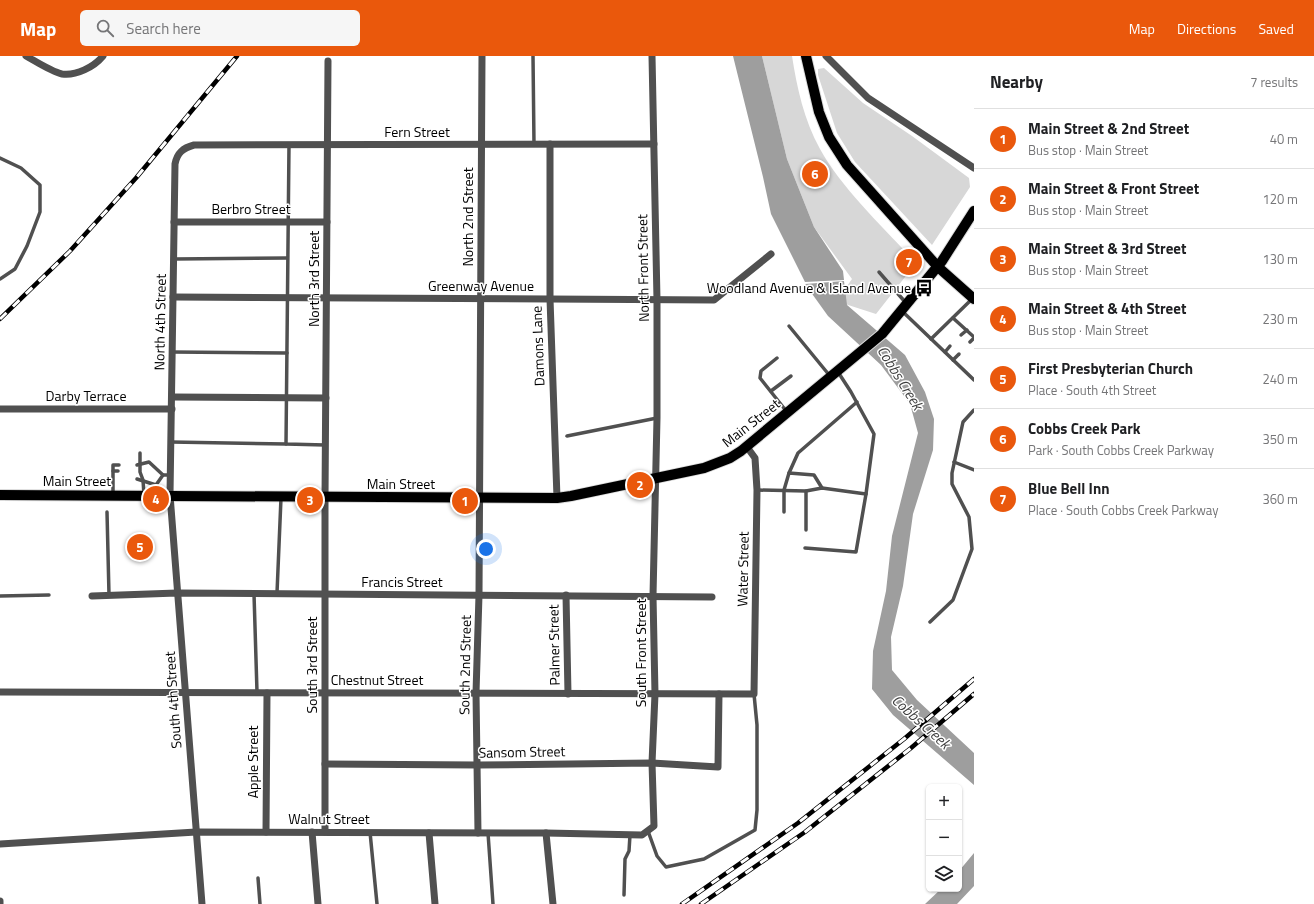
<!DOCTYPE html>
<html lang="en">
<head>
<meta charset="utf-8">
<style>
	body { margin:0; font-family:"Titillium Web",sans-serif; background:#f6f6f6; color:#202124 }
	.controls { position:absolute; right:12px; bottom:12px; display:grid; overflow:hidden; border-radius:6px; box-shadow:0 1px 3px #0004 }
	.controls button { width:36px; height:36px; display:grid; place-items:center; padding:0; border:0; border-bottom:1px solid #e0e0e0; background:#fff; color:#202124; font:20px sans-serif }
	.you { position:absolute; left:486px; top:493px; width:14px; height:14px; margin:-10px; border:3px solid #fff; border-radius:50%; background:#1a73e8; box-shadow:0 0 0 6px #1a73e833 }
	.badge { display:grid; place-items:center; width:26px; height:26px; border-radius:50%; background:#ea580c; color:#fff; font-size:13px; font-weight:700 }
	.pin { position:absolute; translate:-50% -50%; border:2px solid #fff; box-shadow:0 1px 4px #0006 }
	.list { margin:0; padding:0; list-style:none }
	h2 { display:flex; justify-content:space-between; align-items:center; height:52px; margin:0; padding:0 16px; font-size:17px }
	h2 small { font-size:13px; font-weight:400; color:#757577 }
	.list li { display:grid; grid-template-columns:26px 1fr auto; gap:12px; align-items:center; box-sizing:border-box; height:60px; padding:0 16px; border-top:1px solid #e0e0e0 }
	.list b { display:block; font-size:15px; white-space:nowrap }
	.list p { margin:0; font-size:13px; white-space:nowrap; color:#757577 }
	.list em { font-size:13px; font-style:normal; color:#757577 }
	.icon { flex:none; width:22px; height:22px; fill:none; stroke:currentColor; stroke-width:2; stroke-linecap:round; stroke-linejoin:round }
	.map { position:relative; flex:none; width:974px; height:848px; overflow:hidden }
	header { display:flex; align-items:center; gap:24px; box-sizing:border-box; height:56px; padding:0 20px; background:#ea580c; color:#fff }
	header strong { font-size:19px }
	nav { display:flex; gap:22px; margin-inline-start:auto; font-size:14px }
	.search { width:280px; height:36px; background:#f6f6f6; display:flex; align-items:center; gap:10px; box-sizing:border-box; padding:0 14px; border-radius:6px; color:#757577; font-size:15px }
	main { display:flex }
	aside { flex:1; background:#fff }
	.map>svg:first-child { display:block }
</style>
</head>
<body>
<header>
<strong>Map</strong>
<div class="search"><svg class="icon" aria-label="search" viewBox="0 0 24 24"><circle cx="10" cy="10" r="6"/><path d="M15 15l6 6"/></svg>Search here</div>
<nav><a>Map</a><a>Directions</a><a>Saved</a></nav>
</header>
<main>
<div class="map">
<svg width="974" height="848" viewBox="0 0 974 848">
	<rect width="100%" height="100%" fill="#fff"/>
	<g fill="#d7d7d7">
		<path d="M762,0H792C797,32 804,64 820,93C842,133 885,173 916,207L876,258L842,247L840,240L852,223L814,171L787,103Z"/>
		<polygon points="824,12 863,47 912,80 969,122 970,131 932,189 855,106 837,77 818,19 818,13"/>
	</g>
	<g fill="#9e9e9e">
		<polygon points="733,0 762,0 787,103 814,171 843,215 844,224 805,226 771,158 763,121"/>
		<polygon points="844,225 847,249 905,299 925,336 934,363 933,394 913,458 903,530 891,581 892,614 917,644 974,697 974,729 893,659 872,633 873,595 886,535 892,480 918,377 910,348 881,309 828,260 805,228"/>
		<polygon points="974,797 974,830 957,848 925,848 941,833 959,833 959,815"/>
	</g>
	<g fill="none" stroke-linecap="round" stroke-linejoin="round">
		<g stroke="#dbdbdb" stroke-width="12">
			<g id="primary">
				<polyline points="806,0 819,56 829,81 847,109 938,211 974,243"/>
				<polyline points="0,439 557,442 571,440 704,412 730,402 741,395 882,278 942,205 974,155"/>
			</g>
		</g>
		<g stroke="#505050" stroke-width="3.5">
			<polyline points="533,0 534,88"/>
			<polyline points="289,89 286,388 325,389"/>
			<polyline points="0,102 21,112 40,129 40,156 27,190 15,213 0,223"/>
			<polyline points="174,203 287,202"/>
			<polyline points="879,216 906,247"/>
			<polyline points="902,255 974,324"/>
			<polyline points="953,262 974,281"/>
			<polyline points="789,270 830,320"/>
			<polyline points="961,279 967,274"/>
			<polyline points="931,283 972,243"/>
			<polyline points="970,286 974,282"/>
			<polyline points="172,296 287,297"/>
			<polyline points="945,296 950,290"/>
			<polyline points="777,302 761,315 760,322 787,356"/>
			<polyline points="953,304 959,298"/>
			<polyline points="771,335 791,320"/>
			<polyline points="567,380 657,362"/>
			<polyline points="171,386 286,388"/>
			<polyline points="140,397 140,416 143,424 144,439"/>
			<polyline points="954,406 974,414"/>
			<polyline points="137,409 149,406 163,419 170,419"/>
			<polyline points="113,415 113,409 119,409"/>
			<polyline points="789,417 798,397 857,346"/>
			<polyline points="137,423 156,429 163,419"/>
			<polyline points="757,434 806,435 822,432 866,438 874,378 851,336 838,316"/>
			<polyline points="113,438 113,415 118,415"/>
			<polyline points="107,456 109,539"/>
			<polyline points="784,456 784,434 789,417 814,419 822,432"/>
			<polyline points="806,474 806,435"/>
			<polyline points="805,492 856,496 866,438"/>
			<polyline points="277,537 281,442"/>
			<polyline points="254,538 257,636"/>
			<polyline points="0,540 49,539"/>
			<polyline points="930,566 953,544 972,493 969,461 952,428 952,417 963,366 974,354"/>
			<polyline points="648,775 657,800 666,811 704,803 755,774 757,754 757,669 754,638"/>
			<polyline points="370,776 377,848"/>
			<polyline points="488,777 493,848"/>
			<polyline points="258,822 260,848"/>
			<polyline points="624,839 625,803 629,795 630,779"/>
		</g>
		<g stroke="#505050" stroke-width="7">
			<path d="M26,0C35,5 52,16 62,18C76,20 94,11 103,0"/>
			<polyline points="826,0 868,42 974,112"/>
			<polyline points="550,88 550,243 557,442"/>
			<polyline points="174,166 327,166"/>
			<polyline points="173,241 714,244 771,198"/>
			<polyline points="172,341 326,342"/>
			<polyline points="0,353 172,353"/>
			<polyline points="566,539 568,638"/>
			<polyline points="92,540 177,537 712,541"/>
			<polyline points="0,636 754,638 757,434 755,402 747,391"/>
			<polyline points="325,708 478,709 652,707 718,711 719,638"/>
			<polyline points="266,776 267,637"/>
			<polyline points="312,776 318,848"/>
			<polyline points="325,776 325,444 328,5"/>
			<polyline points="429,777 435,848"/>
			<polyline points="478,777 476,637 479,539 482,0"/>
			<polyline points="546,777 553,848"/>
			<polyline points="0,788 196,776 546,777 642,779 654,770 652,707 655,638 653,540 657,362 657,244 652,0"/>
			<polyline points="0,845 0,848"/>
			<path d="M202,848L170,439L175,108C177,97 183,92 194,89L654,88"/>
		</g>
		<use href="#primary" stroke="#000" stroke-width="10"/>
		<g stroke="#000" stroke-width="1">
			<polyline points="881,283 903,257"/>
			<polyline points="0,436 557,439 570,437 703,409 728,400 739,393 877,278 937,209 974,151"/>
			<polyline points="587,440 679,421"/>
			<polyline points="0,442 526,445"/>
		</g>
		<g stroke="#000" stroke-width="4.5">
			<g id="rail">
				<polyline points="0,263 70,195 136,122 237,0"/>
				<polyline points="682,848 798,767 904,683 974,623"/>
				<polyline points="701,848 805,776 911,692 974,638"/>
			</g>
		</g>
		<use href="#rail" stroke="#fff" stroke-width="3" stroke-dasharray="9" stroke-linecap="butt"/>
	</g>
	<defs>
		<g id="bus-bare" transform="scale(1.38)"><path d="M-5-6H5V4H4V6H2V4H-2V6H-4V4H-5ZM-3.5-4V0h7V-4ZM-3.5 1.2v1.5H-2V1.2ZM2 1.2v1.5H3.5V1.2Z" fill="#000" stroke="#fff" stroke-width="2.5" paint-order="stroke"/></g>
	</defs>
	<g fill-rule="evenodd">
		<use href="#bus-bare" x="924" y="232"/>
	</g>
	<g text-anchor="middle" stroke-width="3" stroke-linejoin="round" paint-order="stroke">
		<g font-size="14" fill="#000" stroke="#fff">
			<text x="417" y="81">Fern Street</text>
			<text x="251" y="158">Berbro Street</text>
			<text transform="translate(468 161) rotate(-90)" y="5">North 2nd Street</text>
			<text transform="translate(643 212) rotate(-91)" y="5">North Front Street</text>
			<text transform="translate(314 223) rotate(-90)" y="5">North 3rd Street</text>
			<text x="481" y="235">Greenway Avenue</text>
			<text transform="translate(160 266) rotate(-89)" y="5">North 4th Street</text>
			<text transform="translate(538 290) rotate(-92)" y="5">Damons Lane</text>
			<text x="86" y="345">Darby Terrace</text>
			<text transform="translate(751 367) rotate(-38)" y="5">Main Street</text>
			<text x="77" y="430">Main Street</text>
			<text x="401" y="433">Main Street</text>
			<text transform="translate(743 513) rotate(-89)" y="5">Water Street</text>
			<text x="402" y="531">Francis Street</text>
			<text transform="translate(554 589) rotate(-91)" y="5">Palmer Street</text>
			<text transform="translate(641 597) rotate(-90)" y="5">South Front Street</text>
			<text transform="translate(312 609) rotate(-90)" y="5">South 3rd Street</text>
			<text transform="translate(465 609) rotate(-89)" y="5">South 2nd Street</text>
			<text x="377" y="629">Chestnut Street</text>
			<text transform="translate(173 644) rotate(-94)" y="5">South 4th Street</text>
			<text transform="translate(522 696) rotate(-1)" y="5">Sansom Street</text>
			<text transform="translate(253 706) rotate(-90)" y="5">Apple Street</text>
			<text x="329" y="768">Walnut Street</text>
		</g>
		<g font-size="14" fill="#000" stroke="#fff" text-anchor="end">
			<text x="911" y="237">Woodland Avenue &amp; Island Avenue</text>
		</g>
		<g font-size="15" font-style="italic" fill="#3f3f3f" stroke="#fff">
			<text transform="translate(900 322) rotate(58)" y="5">Cobbs Creek</text>
			<text transform="translate(921 666) rotate(42)" y="5">Cobbs Creek</text>
		</g>
	</g>
</svg>
<div class="controls">
<button>+</button>
<button>−</button>
<button><svg class="icon" aria-label="layers" viewBox="0 0 24 24"><path d="M12 4l9 5-9 5-9-5zM3 14l9 5 9-5"/></svg></button>
</div>
<div class="you"></div>
<div class="pin badge" style="left:465px;top:445px">1</div>
<div class="pin badge" style="left:640px;top:429px">2</div>
<div class="pin badge" style="left:310px;top:444px">3</div>
<div class="pin badge" style="left:156px;top:443px">4</div>
<div class="pin badge" style="left:140px;top:491px">5</div>
<div class="pin badge" style="left:815px;top:118px">6</div>
<div class="pin badge" style="left:909px;top:206px">7</div>
</div>
<aside>
<h2>Nearby<small>7 results</small></h2>
<ul class="list">
<li><span class="badge">1</span><div><b>Main Street &amp; 2nd Street</b><p>Bus stop · Main Street</p></div><em>40 m</em></li>
<li><span class="badge">2</span><div><b>Main Street &amp; Front Street</b><p>Bus stop · Main Street</p></div><em>120 m</em></li>
<li><span class="badge">3</span><div><b>Main Street &amp; 3rd Street</b><p>Bus stop · Main Street</p></div><em>130 m</em></li>
<li><span class="badge">4</span><div><b>Main Street &amp; 4th Street</b><p>Bus stop · Main Street</p></div><em>230 m</em></li>
<li><span class="badge">5</span><div><b>First Presbyterian Church</b><p>Place · South 4th Street</p></div><em>240 m</em></li>
<li><span class="badge">6</span><div><b>Cobbs Creek Park</b><p>Park · South Cobbs Creek Parkway</p></div><em>350 m</em></li>
<li><span class="badge">7</span><div><b>Blue Bell Inn</b><p>Place · South Cobbs Creek Parkway</p></div><em>360 m</em></li>
</ul>
</aside>
</main>
</body>
</html>
